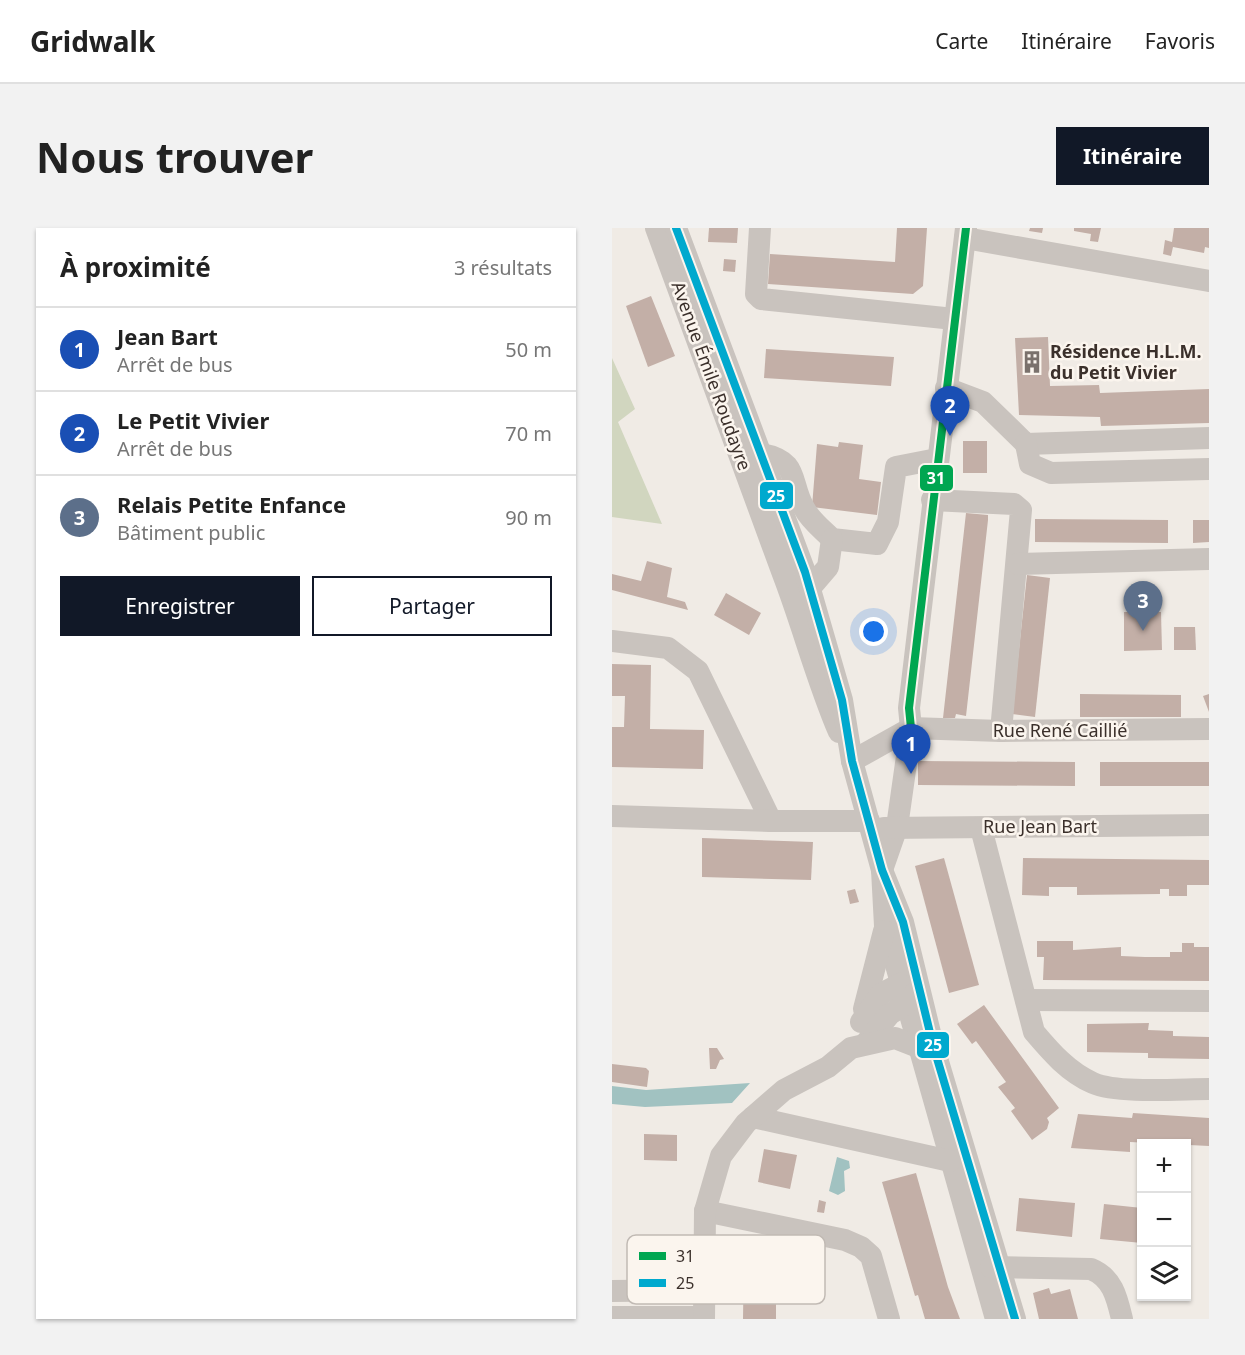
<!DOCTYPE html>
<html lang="fr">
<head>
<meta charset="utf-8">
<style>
	body { margin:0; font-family:"Noto Sans",sans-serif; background:#f2f2f2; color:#222 }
	.controls { position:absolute; right:18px; bottom:18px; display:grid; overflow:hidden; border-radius:0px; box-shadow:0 2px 4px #0004 }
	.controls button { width:54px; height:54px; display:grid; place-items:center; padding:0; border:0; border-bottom:2px solid #e0e0e0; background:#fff; color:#222; font:30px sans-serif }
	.you { position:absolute; left:262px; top:404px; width:21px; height:21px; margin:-15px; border:4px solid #fff; border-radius:50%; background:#1a73e8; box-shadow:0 0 0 9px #1a73e833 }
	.badge { display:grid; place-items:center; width:39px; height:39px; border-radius:50%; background:#111827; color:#fff; font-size:20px; font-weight:700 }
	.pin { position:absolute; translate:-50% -50px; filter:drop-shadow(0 2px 3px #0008) }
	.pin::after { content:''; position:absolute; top:32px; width:21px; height:18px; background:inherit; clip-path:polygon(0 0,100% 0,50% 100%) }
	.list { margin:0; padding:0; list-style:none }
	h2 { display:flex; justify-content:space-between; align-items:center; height:78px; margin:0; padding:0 24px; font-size:26px }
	h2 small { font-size:20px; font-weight:400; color:#767676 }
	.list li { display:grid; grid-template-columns:39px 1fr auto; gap:18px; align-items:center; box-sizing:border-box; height:84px; padding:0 24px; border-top:2px solid #e0e0e0 }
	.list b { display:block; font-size:22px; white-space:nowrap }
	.list p { margin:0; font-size:20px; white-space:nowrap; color:#767676 }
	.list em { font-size:20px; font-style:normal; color:#767676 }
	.actions { display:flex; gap:12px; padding:18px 24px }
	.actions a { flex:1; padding:14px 0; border:2px solid #111827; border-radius:0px; text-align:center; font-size:21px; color:#111827 }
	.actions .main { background:#111827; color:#fff }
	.icon { flex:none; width:33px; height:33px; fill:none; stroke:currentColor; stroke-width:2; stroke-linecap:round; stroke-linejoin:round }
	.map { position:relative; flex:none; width:597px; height:1091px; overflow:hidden; border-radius:0px }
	header { display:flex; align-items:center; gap:36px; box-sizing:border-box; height:84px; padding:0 30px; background:#fff; border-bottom:2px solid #e0e0e0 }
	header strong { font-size:28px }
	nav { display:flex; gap:33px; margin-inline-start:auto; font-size:21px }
	.intro { display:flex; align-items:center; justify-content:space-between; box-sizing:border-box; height:144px; padding:0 36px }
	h1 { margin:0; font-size:42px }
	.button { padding:15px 27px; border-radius:0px; background:#111827; color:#fff; font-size:21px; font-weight:700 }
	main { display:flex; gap:36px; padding:0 36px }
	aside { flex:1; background:#fff; border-radius:0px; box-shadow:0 2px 4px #0004 }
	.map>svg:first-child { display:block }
</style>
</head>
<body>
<header>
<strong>Gridwalk</strong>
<nav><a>Carte</a><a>Itinéraire</a><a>Favoris</a></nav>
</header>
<div class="intro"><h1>Nous trouver</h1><a class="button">Itinéraire</a></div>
<main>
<aside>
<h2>À proximité<small>3 résultats</small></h2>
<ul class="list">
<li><span class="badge" style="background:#1a4fb4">1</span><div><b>Jean Bart</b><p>Arrêt de bus</p></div><em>50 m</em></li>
<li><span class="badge" style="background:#1a4fb4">2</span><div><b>Le Petit Vivier</b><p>Arrêt de bus</p></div><em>70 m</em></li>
<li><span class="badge" style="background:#5c6f8a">3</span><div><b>Relais Petite Enfance</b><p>Bâtiment public</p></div><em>90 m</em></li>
</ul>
<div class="actions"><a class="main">Enregistrer</a><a>Partager</a></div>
</aside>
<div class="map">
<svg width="597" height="1091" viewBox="0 0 597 1091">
	<rect width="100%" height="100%" fill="#f0ebe5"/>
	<polygon fill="#d1d6bf" points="0,130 23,181 6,194 50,296 0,289"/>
	<g fill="#a1c2c1">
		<polygon points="138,855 120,875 33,879 0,876 0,858 34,862"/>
		<polygon points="225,929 237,933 238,940 232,943 233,963 226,967 217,963"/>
	</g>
	<g fill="#c3afa7">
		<polygon points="97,0 126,0 125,15 96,14"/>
		<polygon points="285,0 315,0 311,58 301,66 156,56 158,26 283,34"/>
		<polygon points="418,0 431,0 430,5 417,3"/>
		<polygon points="462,0 489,0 486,14 478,13 479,6 462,3"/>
		<polygon points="562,0 597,0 597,20 593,19 592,25 561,19 559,28 551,26 553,12 560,14"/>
		<polygon points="112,31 124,32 123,44 111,43"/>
		<polygon points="39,68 63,128 36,139 14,78"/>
		<polygon points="436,109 438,158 487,157 488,165 597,161 597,195 489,198 488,189 407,187 403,110"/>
		<polygon points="154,121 282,129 279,158 152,150"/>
		<rect x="351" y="213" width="24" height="32"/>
		<polygon points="227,214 251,217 247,251 269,254 265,287 200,279 205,216 226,219"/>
		<polygon points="354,285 376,287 376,292 354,488 344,486 343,490 331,490"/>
		<polygon points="423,291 556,292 556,315 423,314"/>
		<polygon points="581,292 597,292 597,314 581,315"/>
		<polygon points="35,333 60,340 55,369 73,374 76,382 0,362 0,346 29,353"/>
		<polygon points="415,347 438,350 423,489 400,486"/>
		<polygon points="114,365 149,385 137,407 102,387"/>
		<polygon points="512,384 549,384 550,422 512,423"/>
		<polygon points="562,399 583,399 584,422 562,422"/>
		<polygon points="0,436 39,437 38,501 92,502 91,541 0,539 0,499 12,499 13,468 0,468"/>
		<polygon points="468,466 569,467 569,489 468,489"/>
		<polygon points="597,466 597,484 591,468"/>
		<polygon points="306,533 463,534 463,558 306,557"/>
		<rect x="488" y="534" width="109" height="24"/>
		<polygon points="90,610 201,614 199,652 90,649"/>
		<polygon points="332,630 367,757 337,765 303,638"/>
		<polygon points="411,630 597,632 597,657 575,657 575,668 557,668 557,661 548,661 548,666 465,667 465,659 437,659 437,668 410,667"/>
		<polygon points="243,661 247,674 238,676 235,663"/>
		<polygon points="425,713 461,713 461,722 509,719 509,728 533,729 558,729 558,724 570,724 570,715 582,715 582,719 597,719 597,753 431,752 432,729 425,729"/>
		<polygon points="372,777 447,880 435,890 437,894 435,901 420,912 399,883 403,880 386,859 394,854 364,813 360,816 345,796"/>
		<polygon points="537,795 536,802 561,803 561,808 597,809 597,831 536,830 536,825 475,824 475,796"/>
		<polygon points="97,820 105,820 112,831 108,832 104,841 98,841"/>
		<polygon points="0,836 34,840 37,843 35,859 0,854"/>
		<polygon points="521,885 597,890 597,918 518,914 518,924 459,920 466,886 520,890"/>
		<polygon points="32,906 65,907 65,933 32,932"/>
		<polygon points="152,921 185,927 178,961 146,954"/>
		<polygon points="304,945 336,1059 348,1091 313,1091 306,1067 303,1068 270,954"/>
		<polygon points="407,970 463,975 460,1009 404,1003"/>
		<polygon points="207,972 214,974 212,985 205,984"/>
		<polygon points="492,976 530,980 530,1015 488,1011"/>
		<polygon points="132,1025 177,1027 176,1066 164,1066 164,1091 131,1091"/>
		<polygon points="437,1060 439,1066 458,1061 466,1091 427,1091 421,1065"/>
	</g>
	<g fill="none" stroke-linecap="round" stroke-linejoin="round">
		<g stroke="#c9c3be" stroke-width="22">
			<path d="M44,0C87,115 128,231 171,346C191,398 205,453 227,504"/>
			<polyline points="64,0 193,344 230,472 240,533 270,642 291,694 321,817 403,1091"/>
			<polyline points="148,0 144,66 149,71 342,91"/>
			<polyline points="354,0 297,480 299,500 285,599 270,642 273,698 384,1091"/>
			<polyline points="353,10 597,53"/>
			<polyline points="334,160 371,174 414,216 597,210"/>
			<polyline points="414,216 418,236 439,245 597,241"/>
			<path d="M150,226C188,233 177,254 192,280C198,292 210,301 220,311L265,316L276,294L284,239L325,231"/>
			<polyline points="320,272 402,276 409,282 389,503"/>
			<polyline points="406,336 597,331"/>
			<polyline points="198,360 216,339 220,311"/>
			<polyline points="0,413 56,420 86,443 159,593"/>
			<polyline points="299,500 389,503 597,501"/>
			<polyline points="240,533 299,500"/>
			<polyline points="0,588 159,593 257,593"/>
			<polyline points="272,600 597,597"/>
			<path d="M369,600L422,804C439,824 456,844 481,855C506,866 568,861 597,861"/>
			<polyline points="414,772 597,773"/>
			<polyline points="252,781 272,703"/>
			<polyline points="249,794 269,766 288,756 299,765"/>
			<polyline points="253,816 278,786 294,776 302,766"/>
			<polyline points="141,889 338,933"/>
			<polyline points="93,983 233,1012 249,1019 259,1028 277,1091"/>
			<path d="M379,1039L479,1041C501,1050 505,1070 510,1091"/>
			<polyline points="0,1063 92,1062"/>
			<polyline points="0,1089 92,1089"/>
			<polyline points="92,1091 93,983 109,928 134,895 172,862 216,839 239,820 283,810 306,819"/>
		</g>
		<g stroke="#fbf5ee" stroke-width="12">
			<polyline id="bus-1" points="299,500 297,480 354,0"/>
		</g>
		<g stroke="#fbf5ee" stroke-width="12">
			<polyline id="bus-2" points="64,0 193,344 230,472 240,533 270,642 291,694 321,817 403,1091"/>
		</g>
		<use href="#bus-1" stroke="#00a651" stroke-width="8"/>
		<use href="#bus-2" stroke="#00a9ce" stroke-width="8"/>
	</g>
	<defs>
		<g id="building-bare" transform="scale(1.8)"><path d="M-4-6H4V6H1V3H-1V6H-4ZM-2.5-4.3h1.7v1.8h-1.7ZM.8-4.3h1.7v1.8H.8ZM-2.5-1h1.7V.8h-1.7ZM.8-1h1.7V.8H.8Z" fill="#7a716c" stroke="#fbf5ee" stroke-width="2.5" paint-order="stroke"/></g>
	</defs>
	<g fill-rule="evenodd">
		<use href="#building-bare" x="420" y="134"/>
	</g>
	<g text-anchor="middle" stroke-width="5" stroke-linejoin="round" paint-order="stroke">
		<g font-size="18" font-weight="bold" fill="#3b302b" stroke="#fbf5ee" text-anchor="start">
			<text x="438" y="130">Résidence H.L.M.<tspan x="438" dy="21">du Petit Vivier</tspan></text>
		</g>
		<g font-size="18" fill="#3b302b" stroke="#fbf5ee">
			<text transform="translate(99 148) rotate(70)" y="6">Avenue Émile Roudayre</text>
			<text x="448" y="509">Rue René Caillié</text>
			<text x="428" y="605">Rue Jean Bart</text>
		</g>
	</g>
	<rect x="15" y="1007" width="198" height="69" rx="9" fill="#fbf5ee" stroke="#c1bab4" stroke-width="1.5"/>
	<rect x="27" y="1024" width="27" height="8" fill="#00a651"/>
	<rect x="27" y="1051" width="27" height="8" fill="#00a9ce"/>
	<g font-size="16" fill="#3b302b">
		<text x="64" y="1034">31</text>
		<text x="64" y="1061">25</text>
	</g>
	<g stroke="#fbf5ee" stroke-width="2">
		<rect x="307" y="236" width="35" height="28" rx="6" fill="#00a651"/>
		<rect x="147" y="253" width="35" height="29" rx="6" fill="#00a9ce"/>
		<rect x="304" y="803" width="34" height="28" rx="6" fill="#00a9ce"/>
	</g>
	<g font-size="16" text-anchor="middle" font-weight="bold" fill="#fff">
		<text x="324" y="256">31</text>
		<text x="164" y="274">25</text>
		<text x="321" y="823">25</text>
	</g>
</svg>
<div class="controls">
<button>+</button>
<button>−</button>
<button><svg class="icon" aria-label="layers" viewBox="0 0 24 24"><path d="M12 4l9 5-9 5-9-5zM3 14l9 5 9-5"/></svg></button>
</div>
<div class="you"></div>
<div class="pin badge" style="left:299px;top:546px;background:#1a4fb4">1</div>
<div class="pin badge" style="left:338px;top:208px;background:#1a4fb4">2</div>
<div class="pin badge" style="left:531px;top:403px;background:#5c6f8a">3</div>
</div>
</main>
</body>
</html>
